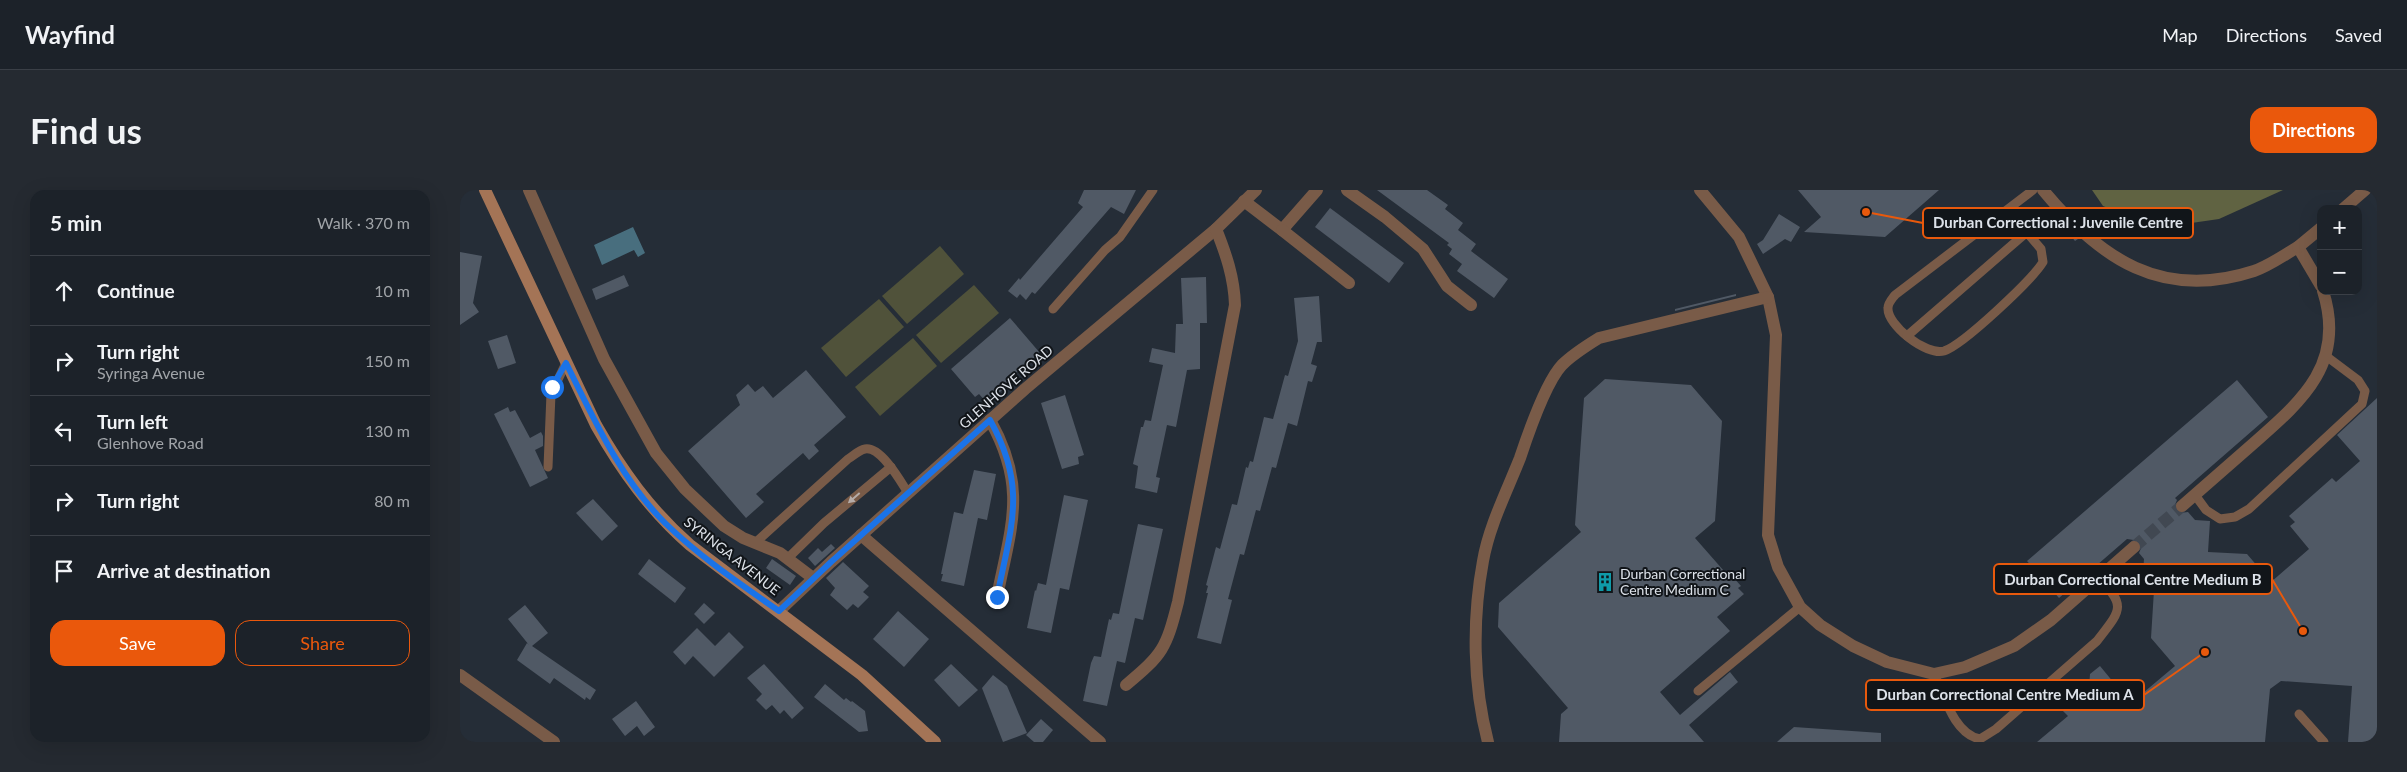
<!DOCTYPE html>
<html lang="en">
<head>
<meta charset="utf-8">
<style>
	body { margin:0; font-family:Lato,sans-serif; background:#252a31; color:#f1f3f6 }
	.controls { position:absolute; right:15px; top:15px; display:grid; overflow:hidden; border-radius:10px; box-shadow:0 5px 20px #0002 }
	.controls button { width:45px; height:45px; display:grid; place-items:center; padding:0; border:0; border-bottom:1px solid #3a3f46; background:#1c2229; color:#f1f3f6; font:25px sans-serif }
	.stop { position:absolute; width:15px; height:15px; margin:-11px; border:4px solid #1a73e8; border-radius:50%; background:#fff }
	.stop.end { background:#1a73e8; border-color:#fff; box-shadow:0 1px 5px #0008 }
	.list { margin:0; padding:0; list-style:none }
	h2 { display:flex; justify-content:space-between; align-items:center; height:65px; margin:0; padding:0 20px; font-size:21px }
	h2 small { font-size:16px; font-weight:400; color:#a0a4a8 }
	.list li { display:grid; grid-template-columns:32px 1fr auto; gap:15px; align-items:center; box-sizing:border-box; height:70px; padding:0 20px; border-top:1px solid #3a3f46 }
	.list b { display:block; font-size:19px; white-space:nowrap }
	.list p { margin:0; font-size:16px; white-space:nowrap; color:#a0a4a8 }
	.list em { font-size:16px; font-style:normal; color:#a0a4a8 }
	.actions { display:flex; gap:10px; padding:15px 20px }
	.actions a { flex:1; padding:11px 0; border:1px solid #ea580c; border-radius:15px; text-align:center; font-size:18px; color:#ea580c }
	.actions .main { background:#ea580c; color:#fff }
	.icon { flex:none; width:28px; height:28px; fill:none; stroke:currentColor; stroke-width:2; stroke-linecap:round; stroke-linejoin:round }
	.map { position:relative; flex:none; width:1917px; height:552px; overflow:hidden; border-radius:15px }
	header { display:flex; align-items:center; gap:30px; box-sizing:border-box; height:70px; padding:0 25px; background:#1c2229; border-bottom:1px solid #3a3f46 }
	header strong { font-size:24px }
	nav { display:flex; gap:28px; margin-inline-start:auto; font-size:18px }
	.intro { display:flex; align-items:center; justify-content:space-between; box-sizing:border-box; height:120px; padding:0 30px }
	h1 { margin:0; font-size:35px }
	.button { padding:12px 22px; border-radius:15px; background:#ea580c; color:#fff; font-size:18px; font-weight:700 }
	main { display:flex; gap:30px; padding:0 30px }
	aside { flex:1; background:#1c2229; border-radius:15px; box-shadow:0 5px 20px #0002 }
	.map>svg:first-child { display:block }
</style>
</head>
<body>
<header>
<strong>Wayfind</strong>
<nav><a>Map</a><a>Directions</a><a>Saved</a></nav>
</header>
<div class="intro"><h1>Find us</h1><a class="button">Directions</a></div>
<main>
<aside>
<h2>5 min<small>Walk · 370 m</small></h2>
<ul class="list">
<li><svg class="icon" aria-label="ahead" viewBox="0 0 24 24"><path d="M12 20V5M6 11l6-6 6 6"/></svg><div><b>Continue</b></div><em>10 m</em></li>
<li><svg class="icon" aria-label="right" viewBox="0 0 24 24"><path d="M7 20v-9h11M14 6l5 5-5 5"/></svg><div><b>Turn right</b><p>Syringa Avenue</p></div><em>150 m</em></li>
<li><svg class="icon" aria-label="left" viewBox="0 0 24 24"><path d="M17 20v-9H6M10 6l-5 5 5 5"/></svg><div><b>Turn left</b><p>Glenhove Road</p></div><em>130 m</em></li>
<li><svg class="icon" aria-label="right" viewBox="0 0 24 24"><path d="M7 20v-9h11M14 6l5 5-5 5"/></svg><div><b>Turn right</b></div><em>80 m</em></li>
<li><svg class="icon" aria-label="arrive" viewBox="0 0 24 24"><path d="M6 21V4h12l-3 4 3 4H6"/></svg><div><b>Arrive at destination</b></div></li>
</ul>
<div class="actions"><a class="main">Save</a><a>Share</a></div>
</aside>
<div class="map">
<svg width="1917" height="552" viewBox="0 0 1917 552">
	<rect width="100%" height="100%" fill="#252d37"/>
	<g fill="#50523a">
		<polygon points="480,56 504,84 447,134 422,106"/>
		<polygon points="514,95 539,123 481,173 456,145"/>
		<polygon points="419,109 444,137 386,187 361,158"/>
		<polygon points="453,148 477,176 420,226 395,197"/>
	</g>
	<polygon fill="#606342" points="1632,0 1823,0 1759,29 1697,38 1643,16"/>
	<polygon fill="#486e7e" points="173,37 185,63 178,67 174,60 142,75 134,55"/>
	<g fill="#505965">
		<polygon points="624,0 676,0 664,24 651,17 575,104 572,102 566,110 560,104 557,108 548,101 559,88 560,90 623,17 618,13"/>
		<polygon points="917,0 967,0 988,15 985,19 1003,33 998,40 1016,54 1011,61 1048,89 1034,108 997,81 1002,74 989,64 992,59 987,55 989,53"/>
		<polygon points="1338,0 1479,0 1425,47 1344,42 1361,27"/>
		<polygon points="1613,17 1631,37 1630,38 1611,19"/>
		<polygon points="870,18 944,73 929,93 855,37"/>
		<polygon points="1319,24 1340,37 1331,52 1325,49 1303,64 1297,54 1303,50"/>
		<polygon points="1598,30 1599,30 1618,49 1615,51 1606,40 1602,44 1594,35"/>
		<polygon points="0,62 22,66 13,113 19,122 0,135"/>
		<polygon points="164,85 169,96 136,110 132,99"/>
		<polygon points="746,87 747,133 740,133 740,179 727,180 716,237 707,235 696,287 700,288 697,303 675,298 678,276 673,274 681,237 683,237 685,230 691,231 703,175 689,172 692,158 715,163 716,134 723,134 721,88"/>
		<polygon points="1276,104 1276,106 1215,121 1215,119"/>
		<polygon points="859,106 862,152 857,152 851,174 857,176 852,192 848,191 837,236 828,233 816,278 812,277 800,321 796,320 784,365 780,364 768,409 772,410 761,454 737,448 748,403 746,403 748,396 746,395 756,357 760,359 772,314 777,315 786,277 788,278 790,271 793,272 804,227 813,229 825,185 828,186 838,151 834,108"/>
		<polygon points="550,128 580,163 550,188 553,191 527,213 519,204 515,207 491,179"/>
		<polygon points="47,145 56,173 38,179 28,151"/>
		<polygon points="346,180 386,227 354,255 359,261 349,270 343,263 296,304 304,312 286,328 228,261 280,215 276,205 288,194 295,202 303,196 313,208"/>
		<polygon points="1145,189 1231,195 1262,231 1255,331 1235,348 1271,389 1273,387 1281,396 1278,398 1284,404 1257,427 1270,441 1200,502 1220,525 1270,482 1278,492 1229,535 1244,552 1099,552 1101,524 1108,518 1038,437 1039,413 1121,342 1115,335 1124,208"/>
		<polygon points="1777,190 1808,227 1715,308 1717,310 1714,317 1719,323 1728,322 1735,330 1750,331 1748,362 1787,364 1811,392 1849,359 1830,336 1835,332 1829,326 1872,288 1876,292 1900,271 1877,245 1917,208 1917,552 1888,552 1892,496 1821,491 1810,499 1805,552 1577,552 1608,526 1602,520 1629,497 1630,484 1640,476 1654,493 1659,489 1677,508 1715,476 1691,448 1694,400 1682,398 1684,369 1679,363 1682,356 1680,351 1667,349 1599,408 1567,371"/>
		<polygon points="605,205 624,265 618,267 619,274 602,279 581,213"/>
		<polygon points="48,217 50,222 55,220 70,248 81,242 83,246 83,256 75,260 88,288 70,297 34,224"/>
		<polygon points="514,280 536,284 527,330 518,328 504,396 481,391 483,384 481,384 494,322 503,324"/>
		<polygon points="604,305 628,310 609,400 600,398 591,443 567,438 575,400 576,401 578,393 586,395"/>
		<polygon points="133,309 158,336 142,351 116,323"/>
		<polygon points="678,334 703,339 683,430 675,428 665,473 657,471 647,516 623,511 631,473 634,466 641,467 649,429 651,430 653,423 659,424"/>
		<polygon points="371,354 375,358 355,376 348,368 358,358 362,362"/>
		<polygon points="189,369 226,398 215,413 178,384"/>
		<polygon points="312,369 336,386 330,395 306,378"/>
		<polygon points="383,372 409,396 403,402 409,407 398,418 393,414 387,420 370,405 375,398 366,388"/>
		<polygon points="244,413 255,423 244,434 234,424"/>
		<polygon points="65,415 88,443 72,456 136,500 130,510 126,507 125,510 94,488 90,494 57,470 67,453 69,455 48,429"/>
		<polygon points="438,421 469,449 444,477 413,449"/>
		<polygon points="237,438 255,456 269,442 284,457 254,487 233,466 225,475 213,462"/>
		<polygon points="304,474 344,518 332,529 324,520 320,524 312,515 306,520 296,510 302,504 287,488"/>
		<polygon points="491,474 518,500 499,517 474,490"/>
		<polygon points="533,485 547,496 567,543 543,552 522,498"/>
		<polygon points="365,494 384,510 386,508 391,512 392,511 405,521 408,541 399,542 354,507"/>
		<polygon points="176,511 195,537 184,546 177,536 165,546 152,529"/>
		<polygon points="581,529 593,540 583,552 574,552 566,545"/>
		<polygon points="1334,537 1421,543 1421,552 1317,552"/>
	</g>
	<g fill="none" stroke-linecap="round" stroke-linejoin="round">
		<polyline stroke="#414852" stroke-width="12" stroke-dasharray="12 6" stroke-linecap="butt" points="1674,357 1722,316"/>
		<g stroke="#795b48" stroke-width="9">
			<path d="M1548,20L1581,59L1583,72C1572,90 1503,155 1484,161C1466,166 1427,135 1428,118C1428,113 1432,109 1435,105L1573,0"/>
			<polyline points="593,119 645,60 660,47 693,0"/>
			<polyline points="1447,146 1567,42"/>
			<polyline points="88,277 91,204 106,173"/>
			<polyline points="1735,305 1746,320 1760,329 1775,327 1789,319 1902,214 1905,201 1898,190 1866,166"/>
			<path d="M295,353L388,269C393,266 399,260 405,259C421,256 441,292 448,303"/>
			<polyline points="327,369 364,333 431,277"/>
			<path d="M1474,484C1484,505 1494,544 1520,549L1536,539L1637,451C1660,421 1668,416 1638,388"/>
			<polyline points="1238,501 1340,417"/>
			<polyline points="1839,524 1864,552"/>
		</g>
		<g stroke="#795b48" stroke-width="12">
			<polyline points="69,0 144,169 196,263 225,299 264,336 283,348 320,363 353,388"/>
			<polyline points="887,0 925,27 963,59 987,96 1011,115"/>
			<polyline points="1240,0 1279,47 1308,107 1316,145 1308,345 1318,377 1340,417 1360,435 1393,456 1427,472 1474,484 1505,477 1554,456 1591,430 1674,357"/>
			<path d="M1583,0C1640,69 1702,111 1794,81C1809,76 1824,65 1838,57L1861,96"/>
			<polyline points="784,11 822,40 857,0"/>
			<polyline points="1883,19 1905,0"/>
			<polyline points="822,40 889,93"/>
			<polyline points="1838,57 1861,38"/>
			<path d="M530,230C568,298 551,336 537,407"/>
			<path d="M1722,316C1746,295 1770,274 1794,253C1843,210 1886,173 1863,101"/>
			<polyline points="401,345 640,552"/>
			<polyline points="319,421 371,372 565,199 756,39 796,0"/>
			<polyline points="0,485 94,552"/>
			<path d="M666,495C703,464 706,459 718,412L775,115C774,87 766,64 756,39"/>
			<path d="M1028,552C1013,495 1012,430 1023,371C1029,336 1047,301 1060,268C1068,244 1086,192 1102,175C1113,164 1126,156 1139,148L1308,107"/>
		</g>
		<path stroke="#a47456" stroke-width="12" d="M25,0L136,235C162,281 190,320 230,355L402,485L475,552"/>
	</g>
	<defs><path id="oneway-solid" d="M-6-.8H1V-3.2L6.5 0L1 3.2V.8H-6Z" transform="scale(1.25)"/></defs>
	<use fill="#b5aca9" href="#oneway-solid" transform="translate(394 308) rotate(139)"/>
	<g fill="none" stroke-linecap="round" stroke-linejoin="round">
		<path stroke="#1a73e8" stroke-width="6" d="M92,197L106,173C134,229 160,288 205,333C240,367 280,394 319,421L371,372L530,230C568,298 551,336 537,407"/>
	</g>
	<defs>
		<g id="building-bare" transform="scale(1.5)"><path d="M-4-6H4V6H1V3H-1V6H-4ZM-2.5-4.3h1.7v1.8h-1.7ZM.8-4.3h1.7v1.8H.8ZM-2.5-1h1.7V.8h-1.7ZM.8-1h1.7V.8H.8Z" fill="#0f9aa8" stroke="#111519" stroke-width="2.5" paint-order="stroke"/></g>
	</defs>
	<g fill-rule="evenodd">
		<use href="#building-bare" x="1145" y="392"/>
	</g>
	<g text-anchor="middle" stroke-width="4" stroke-linejoin="round" paint-order="stroke">
		<g font-size="14" fill="#dde2e9" stroke="#111519">
			<text transform="translate(546 197) rotate(-41)" y="5">GLENHOVE ROAD</text>
			<text transform="translate(272 366) rotate(38)" y="5">SYRINGA AVENUE</text>
		</g>
		<g font-size="14" fill="#dde2e9" stroke="#111519" text-anchor="start">
			<text x="1160" y="389">Durban Correctional<tspan x="1160" dy="16">Centre Medium C</tspan></text>
		</g>
	</g>
	<path fill="none" stroke="#e8590c" stroke-width="2" d="M1406 22L1463 33M1843 441L1812 389M1745 462L1684 505"/>
	<g fill="#e8590c" stroke="#111519" stroke-width="2">
		<circle cx="1406" cy="22" r="5"/>
		<circle cx="1843" cy="441" r="5"/>
		<circle cx="1745" cy="462" r="5"/>
	</g>
	<g fill="#111519" stroke="#e8590c" stroke-width="2">
		<rect x="1463" y="18" width="270" height="30" rx="5"/>
		<rect x="1534" y="374" width="278" height="30" rx="5"/>
		<rect x="1406" y="490" width="278" height="30" rx="5"/>
	</g>
	<g font-size="15" text-anchor="middle" font-weight="bold" fill="#dde2e9">
		<text x="1598" y="38">Durban Correctional : Juvenile Centre</text>
		<text x="1673" y="395">Durban Correctional Centre Medium B</text>
		<text x="1545" y="510">Durban Correctional Centre Medium A</text>
	</g>
</svg>
<div class="controls">
<button>+</button>
<button>−</button>
</div>
<div class="stop" style="left:92px;top:197px"></div>
<div class="stop end" style="left:537px;top:407px"></div>
</div>
</main>
</body>
</html>
